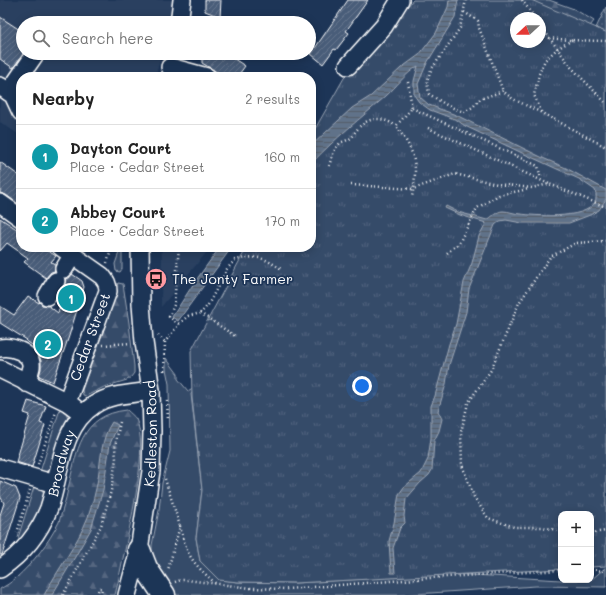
<!DOCTYPE html>
<html lang="en">
<head>
<meta charset="utf-8">
<style>
	body { margin:0; font-family:Mali,sans-serif; background:#f6f6f6; color:#222 }
	.controls { position:absolute; right:12px; bottom:12px; display:grid; overflow:hidden; border-radius:8px; box-shadow:0 2px 10px #0003 }
	.controls button { width:36px; height:36px; display:grid; place-items:center; padding:0; border:0; border-bottom:1px solid #e0e0e0; background:#fff; color:#222; font:20px sans-serif }
	.compass { position:absolute; left:510px; top:12px; width:36px; height:36px; border-radius:50%; background:#fff; box-shadow:0 2px 10px #0003; rotate:249deg }
	.you { position:absolute; left:362px; top:386px; width:14px; height:14px; margin:-10px; border:3px solid #fff; border-radius:50%; background:#1a73e8; box-shadow:0 0 0 6px #1a73e833 }
	.badge { display:grid; place-items:center; width:26px; height:26px; border-radius:50%; background:#85585c; color:#fff; font-size:13px; font-weight:700 }
	.pin { position:absolute; translate:-50% -50%; border:2px solid #fff; box-shadow:0 1px 4px #0006 }
	.list { margin:0; padding:0; list-style:none }
	h2 { display:flex; justify-content:space-between; align-items:center; height:52px; margin:0; padding:0 16px; font-size:17px }
	h2 small { font-size:13px; font-weight:400; color:#767676 }
	.list li { display:grid; grid-template-columns:26px 1fr auto; gap:12px; align-items:center; box-sizing:border-box; height:64px; padding:0 16px; border-top:1px solid #e0e0e0 }
	.list b { display:block; font-size:15px; white-space:nowrap }
	.list p { margin:0; font-size:13px; white-space:nowrap; color:#767676 }
	.list em { font-size:13px; font-style:normal; color:#767676 }
	.icon { flex:none; width:22px; height:22px; fill:none; stroke:currentColor; stroke-width:2; stroke-linecap:round; stroke-linejoin:round }
	.map { position:relative; flex:none; width:606px; height:595px; overflow:hidden }
	.search { position:absolute; background:#fff; box-shadow:0 2px 10px #0003; left:16px; top:16px; width:300px; height:44px; display:flex; align-items:center; gap:10px; box-sizing:border-box; padding:0 14px; border-radius:22px; color:#767676; font-size:15px }
	.panel { position:absolute; background:#fff; box-shadow:0 2px 10px #0003; left:16px; top:72px; width:300px; height:180px; border-radius:16px }
	.map>svg:first-child { display:block }
</style>
</head>
<body>
<div class="map">
<svg width="606" height="595" viewBox="0 0 606 595">
	<defs>
		<pattern id="forest-firs" width="22" height="20" patternUnits="userSpaceOnUse"><rect width="22" height="20" fill="#364b69"/><path d="M5 1l3.5 6h-7zM16 11l3.5 6h-7z" fill="#546680"/></pattern>
		<pattern id="park-tufts" width="24" height="20" patternUnits="userSpaceOnUse"><rect width="24" height="20" fill="#364b69"/><path d="M3 7l-1-3M5 7V3M7 7l1-3M15 17l-1-3M17 17v-4M19 17l1-3" fill="none" stroke="#546680"/></pattern>
		<pattern id="garden-dots" width="8" height="8" patternUnits="userSpaceOnUse"><rect width="8" height="8" fill="#364b69"/><path d="M2 2h.1M6 6h.1" fill="none" stroke="#546680" stroke-width="1.8" stroke-linecap="round"/></pattern>
		<pattern id="water-rules" width="6" height="5" patternUnits="userSpaceOnUse"><rect width="6" height="5" fill="#617289"/><path d="M0 2.5h6" fill="none" stroke="#555d67"/></pattern>
		<pattern id="building-hatch" width="6" height="6" patternUnits="userSpaceOnUse"><rect width="6" height="6" fill="#4a5d79"/><path d="M-1 1l2-2M0 6l6-6M5 7l2-2" fill="none" stroke="#65758d"/></pattern>
	</defs>
	<rect width="100%" height="100%" fill="#1d3557"/>
	<filter id="ink" filterUnits="userSpaceOnUse"><feTurbulence type="fractalNoise" baseFrequency=".025" numOctaves="2"/><feDisplacementMap in="SourceGraphic" scale="8" xChannelSelector="R" yChannelSelector="G"/><feConvolveMatrix kernelMatrix="1 2 1 2 8 2 1 2 1" color-interpolation-filters="sRGB"/></filter>
	<g filter="url(#ink)">
		<g fill="#2a4161">
			<polygon points="0,0 173,0 172,16 170,23 23,23 23,53 162,53 155,77 21,77 21,136 0,122"/>
			<polygon points="162,247 211,247 161,307"/>
		</g>
		<g fill="#364b69" stroke="#9aa5b4">
			<polygon points="364,193 191,394 202,490 196,538 200,561 219,580 238,582 295,583 455,574 561,580 591,580 606,567 606,587 536,586 400,595 171,595 152,560 152,545 159,510 162,483 170,451 169,384 166,369 166,358 178,374 178,379 188,391 194,387 311,247"/>
			<polygon points="121,247 122,247 122,269 120,272 116,271 115,264"/>
			<polygon points="62,407 66,410 68,421 59,436 49,470 44,472 40,472 60,409"/>
			<path d="M34,487H41C51,503 32,525 23,539L18,538Z"/>
		</g>
		<g fill="url(#forest-firs)" stroke="#9aa5b4">
			<polygon points="508,0 549,0 574,9 594,21 587,30"/>
			<polygon points="118,283 123,284 129,323 134,366 134,373 131,377 127,380 104,387 86,396 83,395 82,390 112,306 115,288"/>
			<path d="M127,410C130,413 134,416 136,419C149,447 131,519 125,550C121,565 119,580 115,595H0V589C5,586 11,583 16,578C33,563 49,542 59,522C62,511 66,500 68,489C77,451 80,415 127,410Z"/>
		</g>
		<path fill="url(#park-tufts)" stroke="#9aa5b4" fill-rule="evenodd" d="M413,0H531L606,32V566L591,567V514H561V569L295,583L238,582L219,580L200,561L196,538L202,490L192,398L191,351L247,247H311V136L344,78ZM516,18H540V42H516Z"/>
		<polygon fill="url(#garden-dots)" stroke="#9aa5b4" points="606,7 606,32 596,28"/>
		<g fill="url(#water-rules)" stroke="#a0aab8">
			<path d="M449,0H458L455,17L427,63L418,84L420,97L429,105L456,115L545,159L566,168L606,190V199L599,210L590,215L569,223H522L506,220L500,221L495,225L469,289L466,312L449,365L446,384L438,411L442,419L439,431L434,441L432,470L429,475L420,483L406,499L404,516L405,523L400,528L393,548L395,573H391L389,541L394,523L399,494L404,487L421,473L428,459L431,438V406L435,396L449,344L456,324L464,282L472,263L479,236L486,223L460,215L445,208L446,206L458,212L487,220C492,217 497,211 503,211C509,211 515,214 521,214C536,216 606,222 595,190L579,179L520,152L465,126L457,120L430,110L419,102L414,95V81L418,66C405,74 397,86 386,96C361,118 334,139 311,164V146L352,108L371,96L401,68L419,55L436,33L448,7Z"/>
			<polygon points="220,247 232,247 178,321 172,317 194,283"/>
			<path d="M112,422L118,425L110,444L103,490L91,529L75,557L52,595H44C58,569 77,545 88,517C92,505 96,491 98,478C101,459 101,438 112,422Z"/>
		</g>
		<g fill="url(#building-hatch)" stroke="#fff">
			<polygon points="205,0 221,0 220,17 205,11"/>
			<polygon points="348,0 368,0 346,31 349,33 336,50 334,49 323,64 311,54"/>
			<polygon points="0,17 23,32 23,54 13,68 0,59"/>
			<polygon points="202,53 225,53 245,66 237,77 225,77 202,63"/>
			<polygon points="0,162 21,177 21,206 6,195 0,193"/>
			<polygon points="0,218 21,232 21,247 42,247 56,256 51,262 55,264 55,271 51,272 46,278 24,262 28,258 7,243 0,251"/>
			<polygon points="72,274 82,281 84,287 69,336 53,382 39,376 41,369 41,361 39,354 34,346 26,341 27,340 0,323 0,306 14,315 28,296 39,303 40,302 42,305 49,306 58,313 64,291 62,290 66,282 65,279 69,278"/>
			<polygon points="28,401 46,406 40,423 45,425 32,467 16,462 30,415 24,413"/>
			<polygon points="0,481 16,488 20,498 2,555 0,555 0,515 4,503 0,496"/>
		</g>
		<g fill="none" stroke-linecap="round" stroke-linejoin="round">
			<g stroke="#fff" stroke-width="20">
				<g id="minor">
					<polyline points="179,23 182,0"/>
					<polyline points="348,66 384,26 400,0"/>
					<polyline points="170,67 207,77"/>
					<polyline points="0,86 13,95 21,112"/>
					<polyline points="9,92 36,53"/>
					<polyline points="0,203 21,218"/>
					<path d="M61,247L102,276C106,281 108,284 108,291L67,402"/>
					<polyline points="64,269 72,256"/>
					<polyline points="47,296 56,281"/>
					<path d="M0,348C11,346 33,352 31,367C30,372 28,378 26,383"/>
					<polyline points="0,369 67,402 75,408"/>
					<polyline points="0,468 55,484"/>
					<path id="s1" d="M0,569C22,554 39,534 49,508C61,473 60,427 94,405C110,394 132,394 151,391"/>
					<path id="s2" d="M127,595L139,550L151,471L152,431L151,391L144,342L141,304L140,247"/>
				</g>
			</g>
			<g stroke="#fff" stroke-width="25">
				<polyline id="highway" points="139,550 146,568 164,595"/>
			</g>
			<g stroke="#fff" stroke-width="2.5" stroke-dasharray="1 3" stroke-linecap="butt">
				<polyline points="466,0 460,28 431,70 427,81 429,94 448,106 464,112 473,107 480,99 503,91 513,99 542,113"/>
				<polyline points="522,0 535,18"/>
				<polyline points="464,12 478,21 479,28 503,91"/>
				<polyline points="540,25 571,67 606,103"/>
				<polyline points="549,38 569,40 606,41"/>
				<polyline points="572,40 557,49 545,60 539,74 534,95 542,113 606,147"/>
				<path d="M408,82L412,108L396,126C416,153 418,164 412,197"/>
				<polyline points="412,108 538,166 541,179"/>
				<polyline points="428,128 549,184"/>
				<path d="M329,166C332,157 334,147 342,142C345,141 348,140 351,138C353,137 354,133 356,131C367,116 382,116 396,126"/>
				<polyline points="351,185 413,189 455,174 497,184 532,188 549,184 606,207"/>
				<polyline points="447,253 459,243 477,208 499,195 529,189"/>
				<polyline points="107,263 112,247"/>
				<polyline points="200,313 235,336"/>
				<path d="M179,324L188,316L201,313L208,305L227,269L235,260C260,255 262,257 283,270"/>
				<polyline points="158,335 165,342"/>
				<polyline points="103,345 130,343"/>
				<polyline points="164,371 165,342 179,324 169,317 174,305 179,247"/>
				<polyline points="167,401 168,420"/>
				<polyline points="38,464 56,412"/>
				<polyline points="165,479 180,526 168,570"/>
				<path d="M180,526C187,557 192,562 215,583"/>
				<polyline points="561,531 542,527 514,527 488,518 474,497 462,465 461,432 468,403 491,370 519,303 550,257 576,243 606,241"/>
				<polyline points="17,533 30,490"/>
				<polyline points="591,533 606,531"/>
				<polyline points="591,570 606,571"/>
				<polyline points="175,582 181,580 187,580 251,588 287,589 430,578 561,570"/>
				<polyline points="63,595 101,526 111,491 116,459 115,447 120,422"/>
				<polyline points="97,595 99,588 102,588"/>
				<polyline points="101,595 102,588"/>
			</g>
			<use href="#minor" stroke="#1d3557" stroke-width="17"/>
			<use href="#highway" stroke="#1d3557" stroke-width="22"/>
		</g>
	</g>
	<defs>
		<g id="bus-disc" transform="scale(1.15)"><circle r="9.5" fill="#ff9aa2" stroke="#1d3557"/><path d="M-5-6H5V4H4V6H2V4H-2V6H-4V4H-5ZM-3.5-4V0h7V-4ZM-3.5 1.2v1.5H-2V1.2ZM2 1.2v1.5H3.5V1.2Z" fill="#111"/></g>
	</defs>
	<g fill-rule="evenodd">
		<use href="#bus-disc" x="156" y="279"/>
	</g>
	<g text-anchor="middle" stroke-width="3.5" stroke-linejoin="round" paint-order="stroke">
		<g font-size="14" fill="#fff" stroke="#1d3557" text-anchor="start">
			<text x="172" y="284">The Jonty Farmer</text>
		</g>
		<g font-size="14" fill="#fff" stroke="#1d3557">
			<text transform="translate(90 337) rotate(-70)" y="5">Cedar Street</text>
			<text dy="5" stroke="none"><textPath href="#s2" startOffset="164">Kedleston Road</textPath></text>
			<text dy="5" stroke="none"><textPath href="#s1" startOffset="126">Broadway</textPath></text>
		</g>
	</g>
</svg>
<div class="controls">
<button>+</button>
<button>−</button>
</div>
<svg class="compass" viewBox="-18 -18 36 36"><path d="M0-13l5 13h-10z" fill="#e53935"/><path d="M0 13l5-13h-10z" fill="#767676"/></svg>
<div class="you"></div>
<div class="pin badge" style="left:71px;top:298px;background:#0f9aa8">1</div>
<div class="pin badge" style="left:48px;top:344px;background:#0f9aa8">2</div>
<div class="search"><svg class="icon" aria-label="search" viewBox="0 0 24 24"><circle cx="10" cy="10" r="6"/><path d="M15 15l6 6"/></svg>Search here</div>
<section class="panel">
<h2>Nearby<small>2 results</small></h2>
<ul class="list">
<li><span class="badge" style="background:#0f9aa8">1</span><div><b>Dayton Court</b><p>Place · Cedar Street</p></div><em>160 m</em></li>
<li><span class="badge" style="background:#0f9aa8">2</span><div><b>Abbey Court</b><p>Place · Cedar Street</p></div><em>170 m</em></li>
</ul>
</section>
</div>
</body>
</html>
